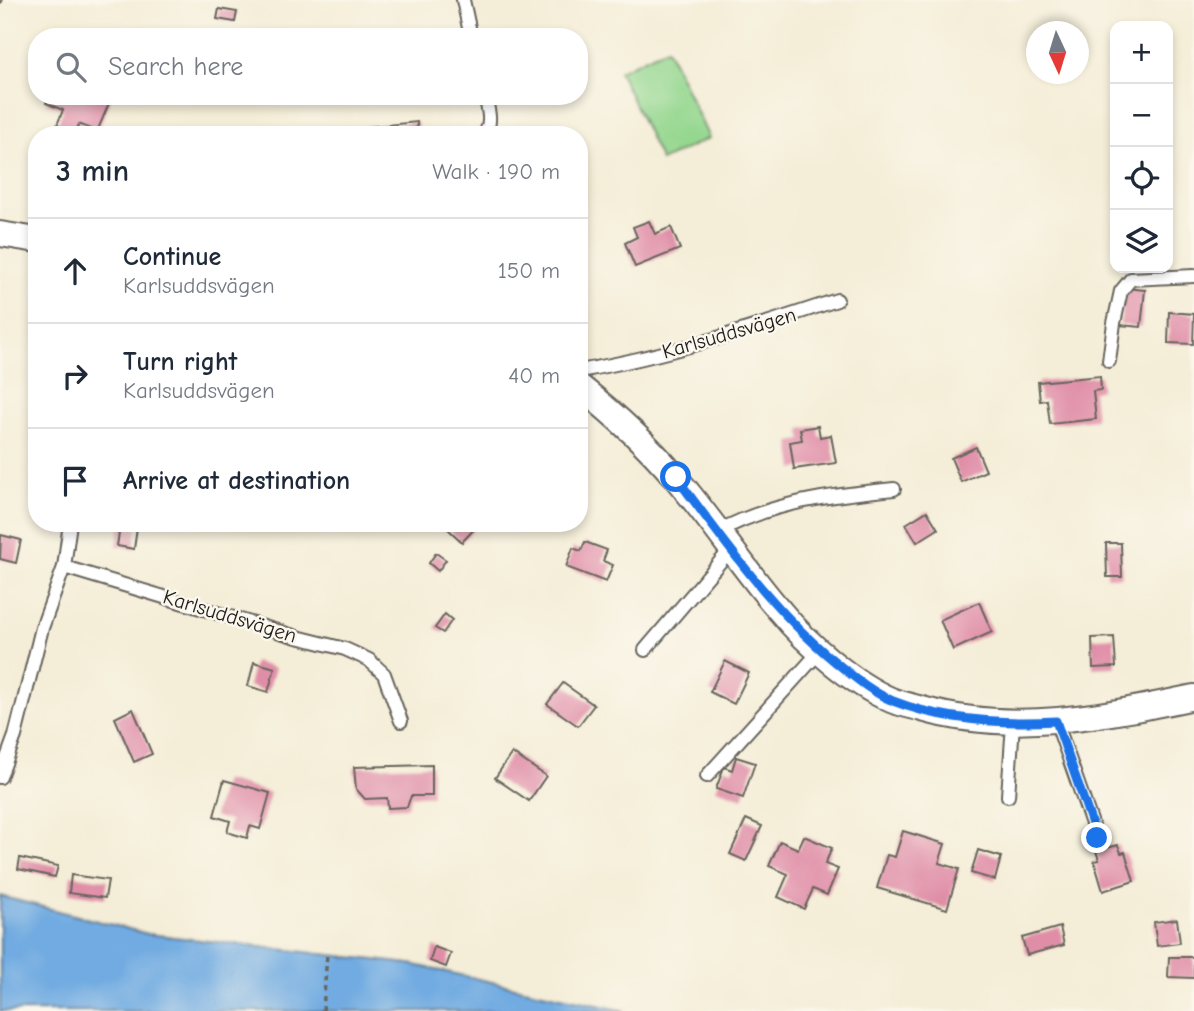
<!DOCTYPE html>
<html lang="en">
<head>
<meta charset="utf-8">
<style>
	body { margin:0; font-family:"Comic Neue",sans-serif; background:#f2f2f3; color:#1f2937 }
	.controls { position:absolute; right:21px; top:21px; display:grid; overflow:hidden; border-radius:14px; box-shadow:0 4px 10px #0003 }
	.controls button { width:63px; height:63px; display:grid; place-items:center; padding:0; border:0; border-bottom:2px solid #e0e1e3; background:#fff; color:#1f2937; font:35px sans-serif }
	.compass { position:absolute; left:1026px; top:21px; width:63px; height:63px; border-radius:50%; background:#fff; box-shadow:0 4px 10px #0003; rotate:176deg }
	.stop { position:absolute; width:21px; height:21px; margin:-16px; border:5px solid #1a73e8; border-radius:50%; background:#fff }
	.stop.end { background:#1a73e8; border-color:#fff; box-shadow:0 2px 7px #0008 }
	.list { margin:0; padding:0; list-style:none }
	h2 { display:flex; justify-content:space-between; align-items:center; height:91px; margin:0; padding:0 28px; font-size:30px }
	h2 small { font-size:23px; font-weight:400; color:#747a83 }
	.list li { display:grid; grid-template-columns:46px 1fr auto; gap:21px; align-items:center; box-sizing:border-box; height:105px; padding:0 28px; border-top:2px solid #e0e1e3 }
	.list b { display:block; font-size:26px; white-space:nowrap }
	.list p { margin:0; font-size:23px; white-space:nowrap; color:#747a83 }
	.list em { font-size:23px; font-style:normal; color:#747a83 }
	.icon { flex:none; width:38px; height:38px; fill:none; stroke:currentColor; stroke-width:2; stroke-linecap:round; stroke-linejoin:round }
	.map { position:relative; flex:none; width:1194px; height:1011px; overflow:hidden }
	.search { position:absolute; background:#fff; box-shadow:0 4px 10px #0003; left:28px; top:28px; width:560px; height:77px; display:flex; align-items:center; gap:18px; box-sizing:border-box; padding:0 24px; border-radius:28px; color:#747a83; font-size:26px }
	.panel { position:absolute; background:#fff; box-shadow:0 4px 10px #0003; left:28px; top:126px; width:560px; height:406px; border-radius:28px }
	.map>svg:first-child { display:block }
</style>
</head>
<body>
<div class="map">
<svg width="1194" height="1011" viewBox="0 0 1194 1011">
	<rect width="100%" height="100%" fill="#fbf7ec"/>
	<filter id="ink" filterUnits="userSpaceOnUse"><feTurbulence type="fractalNoise" baseFrequency=".0143" numOctaves="2"/><feDisplacementMap in="SourceGraphic" scale="14" xChannelSelector="R" yChannelSelector="G"/><feConvolveMatrix kernelMatrix="1 2 1 2 8 2 1 2 1" color-interpolation-filters="sRGB"/></filter>
	<filter id="wash" filterUnits="userSpaceOnUse"><feTurbulence type="fractalNoise" baseFrequency=".00686" numOctaves="4" result="noise"/><feDisplacementMap in="SourceGraphic" scale="28" xChannelSelector="R" yChannelSelector="G"/><feGaussianBlur stdDeviation="1.57" result="paint"/><feColorMatrix in="noise" values="0 0 0 0 0 0 0 0 0 0 0 0 0 0 0 0 0 1.4 0 .05"/><feComposite in="paint" operator="in"/></filter>
	<g filter="url(#wash)">
		<rect width="100%" height="100%" fill="#f4edd7"/>
		<polygon fill="#94d78f" stroke="#587a56" stroke-width="2" points="667,48 709,138 661,161 619,71"/>
		<polygon fill="#71abe1" stroke="#46647e" stroke-width="2" points="0,896 148,934 410,964 625,1011 0,1011"/>
		<g id="blocks">
			<g fill="#e08ea8">
				<polygon points="219,9 237,12 235,22 217,19"/>
				<polygon points="49,96 112,96 97,132 79,124 75,133 57,125 63,110 46,103"/>
				<polygon points="417,122 418,135 368,135 367,127"/>
				<polygon points="649,221 655,234 671,227 680,249 635,267 625,243 637,237 633,227"/>
				<polygon points="1125,288 1145,290 1141,327 1120,325"/>
				<polygon points="1169,312 1194,314 1193,344 1168,343"/>
				<polygon points="1100,376 1101,390 1093,391 1096,419 1050,424 1047,400 1040,401 1038,382"/>
				<polygon points="818,426 820,437 831,435 836,463 794,469 790,442 802,440 800,429"/>
				<polygon points="976,447 986,471 961,482 951,458"/>
				<polygon points="927,511 938,529 917,542 906,524"/>
				<polygon points="453,523 480,523 462,542 448,529"/>
				<polygon points="120,526 137,528 134,549 117,546"/>
				<polygon points="1,535 21,540 16,563 0,559"/>
				<polygon points="585,542 607,550 603,561 613,565 606,582 566,567 573,548 581,551"/>
				<polygon points="1106,543 1121,543 1122,577 1107,577"/>
				<polygon points="436,553 446,560 438,571 429,563"/>
				<polygon points="979,602 992,632 953,650 940,620"/>
				<polygon points="445,614 452,620 443,633 435,628"/>
				<polygon points="1114,637 1116,667 1093,668 1092,638"/>
				<polygon points="725,661 749,673 734,704 710,692"/>
				<polygon points="254,662 275,668 268,692 248,686"/>
				<polygon points="563,683 594,705 578,726 547,704"/>
				<polygon points="133,709 152,754 134,762 115,718"/>
				<polygon points="512,753 546,776 529,801 495,778"/>
				<polygon points="736,757 755,763 743,798 716,789 724,767 732,770"/>
				<polygon points="432,765 432,796 411,796 407,807 388,808 387,798 365,799 356,789 354,767"/>
				<polygon points="224,780 270,793 260,829 250,826 247,838 227,832 230,821 214,816"/>
				<polygon points="746,819 762,826 746,861 730,854"/>
				<polygon points="903,831 945,844 939,863 959,869 947,909 877,888 887,855 895,857"/>
				<polygon points="804,836 832,848 825,864 838,869 827,895 813,889 804,909 778,897 788,874 769,866 780,841 798,849"/>
				<polygon points="1118,845 1121,853 1125,852 1134,881 1103,891 1094,861 1099,860 1096,851"/>
				<polygon points="978,850 1001,857 995,880 971,873"/>
				<polygon points="20,858 58,866 55,877 18,869"/>
				<polygon points="71,875 108,880 105,898 69,893"/>
				<polygon points="1177,919 1180,943 1157,946 1154,922"/>
				<polygon points="1060,927 1064,945 1027,955 1022,938"/>
				<polygon points="434,947 451,953 446,967 430,961"/>
				<polygon points="1169,957 1194,957 1194,978 1168,977"/>
			</g>
		</g>
	</g>
	<g filter="url(#ink)">
		<use href="#blocks" fill-opacity="0" stroke="#68655d" stroke-width="2"/>
		<g fill="none" stroke-linecap="round" stroke-linejoin="round">
			<g stroke="#68655d" stroke-width="16">
				<g id="lane">
					<polyline points="463,0 471,37"/>
					<path d="M484,135C493,122 488,110 485,96"/>
					<polyline points="1109,361 1114,323 1121,291 1131,279 1194,276"/>
					<path d="M579,371C667,356 753,328 837,300"/>
					<polyline points="70,523 64,567 297,637 345,649 369,660 384,674 401,721"/>
					<path d="M717,532C772,502 832,495 894,489"/>
					<polyline points="645,650 731,549"/>
					<polyline points="1056,721 1097,838"/>
					<polyline points="707,776 820,651"/>
					<polyline points="0,777 15,736 42,628 64,567"/>
					<polyline points="1008,796 1013,723"/>
				</g>
			</g>
			<g stroke="#68655d" stroke-width="28">
				<g id="street">
					<polyline points="0,234 37,240"/>
					<path d="M579,386C614,414 647,444 675,477C712,520 743,568 780,611C807,644 852,683 891,700C901,704 912,706 922,709C1012,735 1104,716 1194,697"/>
				</g>
			</g>
			<g stroke="#68655d" stroke-width="3.5" stroke-dasharray="5 5" stroke-linecap="butt">
				<polyline points="0,3 2,0"/>
				<polyline points="323,1011 327,954"/>
			</g>
			<use href="#lane" stroke="#fff" stroke-width="12"/>
			<use href="#street" stroke="#fff" stroke-width="24"/>
		</g>
	</g>
	<g fill="none" stroke-linecap="round" stroke-linejoin="round" filter="url(#ink)">
		<path stroke="#1a73e8" stroke-width="9" d="M676,477C727,545 776,616 844,669C859,681 874,693 893,701C944,721 1001,724 1056,721L1097,838"/>
	</g>
	<g text-anchor="middle" stroke-width="5" stroke-linejoin="round" paint-order="stroke">
		<g font-size="21" fill="#1c1c1c" stroke="#fbf7ec">
			<text transform="translate(729 333) rotate(-16)" y="7">Karlsuddsvägen</text>
			<text transform="translate(230 616) rotate(17)" y="7">Karlsuddsvägen</text>
		</g>
	</g>
</svg>
<div class="controls">
<button>+</button>
<button>−</button>
<button><svg class="icon" aria-label="locate" viewBox="0 0 24 24"><circle cx="12" cy="12" r="6"/><path d="M12 2v4M12 18v4M2 12h4M18 12h4"/></svg></button>
<button><svg class="icon" aria-label="layers" viewBox="0 0 24 24"><path d="M12 4l9 5-9 5-9-5zM3 14l9 5 9-5"/></svg></button>
</div>
<svg class="compass" viewBox="-18 -18 36 36"><path d="M0-13l5 13h-10z" fill="#e53935"/><path d="M0 13l5-13h-10z" fill="#747a83"/></svg>
<div class="stop" style="left:676px;top:477px"></div>
<div class="stop end" style="left:1097px;top:838px"></div>
<div class="search"><svg class="icon" aria-label="search" viewBox="0 0 24 24"><circle cx="10" cy="10" r="6"/><path d="M15 15l6 6"/></svg>Search here</div>
<section class="panel">
<h2>3 min<small>Walk · 190 m</small></h2>
<ul class="list">
<li><svg class="icon" aria-label="ahead" viewBox="0 0 24 24"><path d="M12 20V5M6 11l6-6 6 6"/></svg><div><b>Continue</b><p>Karlsuddsvägen</p></div><em>150 m</em></li>
<li><svg class="icon" aria-label="right" viewBox="0 0 24 24"><path d="M7 20v-9h11M14 6l5 5-5 5"/></svg><div><b>Turn right</b><p>Karlsuddsvägen</p></div><em>40 m</em></li>
<li><svg class="icon" aria-label="arrive" viewBox="0 0 24 24"><path d="M6 21V4h12l-3 4 3 4H6"/></svg><div><b>Arrive at destination</b></div></li>
</ul>
</section>
</div>
</body>
</html>
